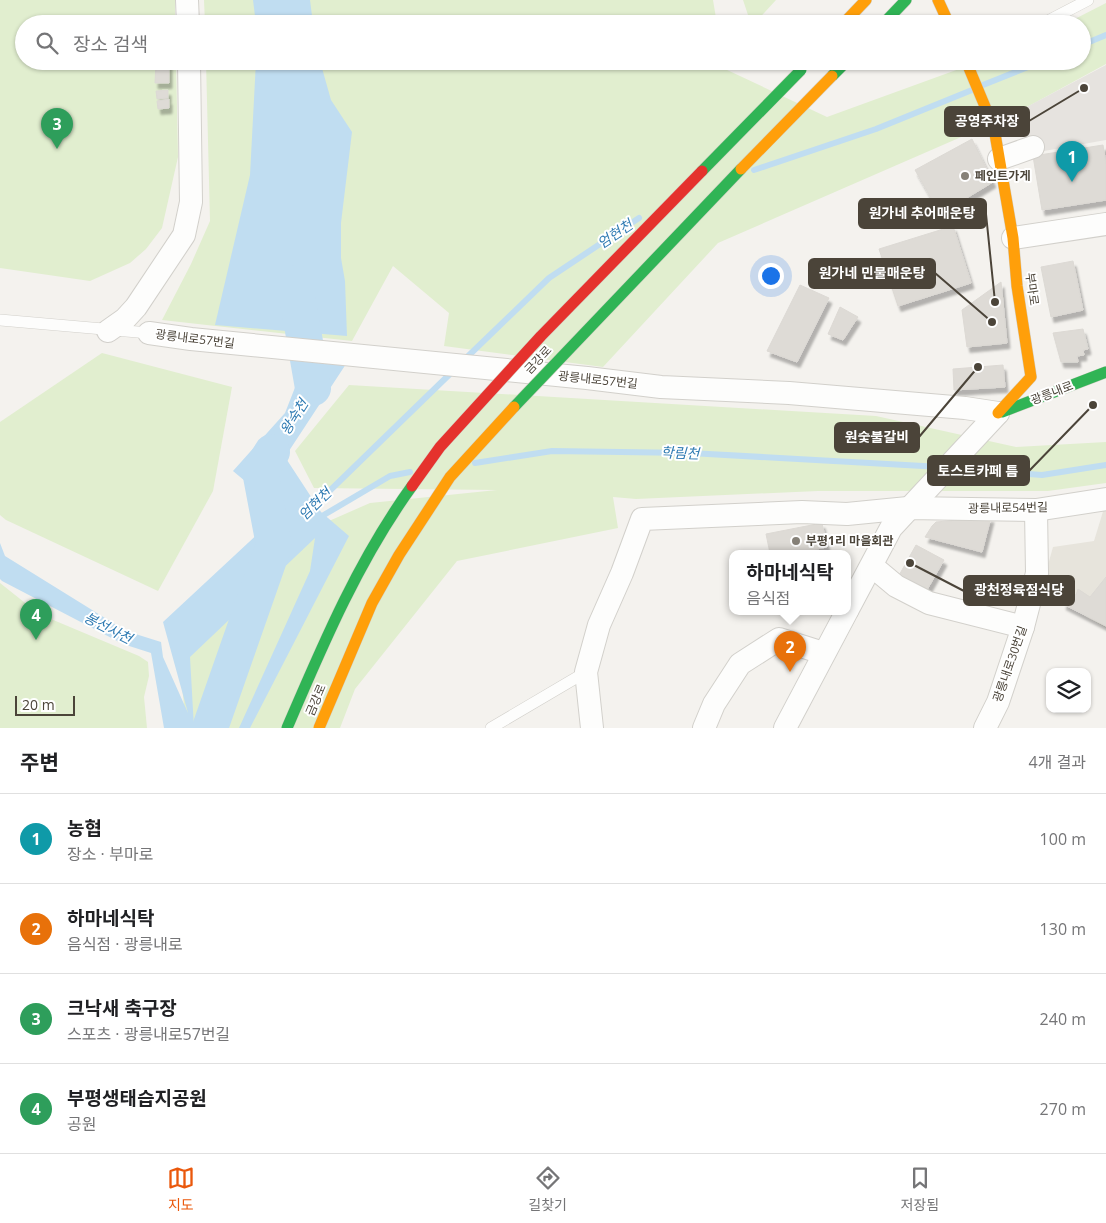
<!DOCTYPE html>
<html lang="ko">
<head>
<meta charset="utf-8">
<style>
	body { margin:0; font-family:"Open Sans","Noto Sans KR",sans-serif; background:#f6f6f6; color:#202124 }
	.controls { position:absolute; right:15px; bottom:15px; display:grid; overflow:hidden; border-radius:10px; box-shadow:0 1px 4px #0004 }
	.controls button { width:45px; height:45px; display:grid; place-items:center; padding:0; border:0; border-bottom:1px solid #e0e0e0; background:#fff; color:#202124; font:25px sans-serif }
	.scale { position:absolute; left:15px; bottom:12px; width:60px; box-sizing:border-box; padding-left:5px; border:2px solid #4b4439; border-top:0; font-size:14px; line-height:18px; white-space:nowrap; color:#4b4439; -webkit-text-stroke:4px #fff; paint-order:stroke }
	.you { position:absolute; left:770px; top:275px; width:18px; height:18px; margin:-12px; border:4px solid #fff; border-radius:50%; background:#1a73e8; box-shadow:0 0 0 8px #1a73e833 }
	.badge { display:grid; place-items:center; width:32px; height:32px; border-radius:50%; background:#ea580c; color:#fff; font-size:16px; font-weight:700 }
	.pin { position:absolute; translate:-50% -41px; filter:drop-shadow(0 1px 2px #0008) }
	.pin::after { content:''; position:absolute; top:26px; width:18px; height:15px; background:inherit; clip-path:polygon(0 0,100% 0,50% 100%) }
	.popup { position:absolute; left:729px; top:550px; width:122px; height:65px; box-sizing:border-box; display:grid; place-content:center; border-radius:10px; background:#fff; filter:drop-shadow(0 1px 4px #0005); font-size:16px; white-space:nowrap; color:#757577 }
	.popup b { font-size:19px; color:#202124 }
	.popup::after { content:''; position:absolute; left:50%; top:100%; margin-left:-10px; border:10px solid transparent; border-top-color:#fff }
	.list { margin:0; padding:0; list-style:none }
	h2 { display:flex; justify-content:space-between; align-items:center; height:65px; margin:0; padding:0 20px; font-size:21px }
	h2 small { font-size:16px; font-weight:400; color:#757577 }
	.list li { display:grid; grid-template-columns:32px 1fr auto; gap:15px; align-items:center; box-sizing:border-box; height:90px; padding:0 20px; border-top:1px solid #e0e0e0 }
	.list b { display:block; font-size:19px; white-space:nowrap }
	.list p { margin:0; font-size:16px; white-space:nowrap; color:#757577 }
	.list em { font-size:16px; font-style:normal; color:#757577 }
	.icon { flex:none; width:28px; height:28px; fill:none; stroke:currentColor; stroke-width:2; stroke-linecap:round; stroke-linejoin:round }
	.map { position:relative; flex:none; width:1106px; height:728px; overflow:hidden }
	.search { position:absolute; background:#fff; box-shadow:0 1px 4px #0004; left:15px; right:15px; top:15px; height:55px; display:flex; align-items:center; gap:12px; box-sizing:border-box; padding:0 18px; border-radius:28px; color:#757577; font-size:19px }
	.sheet { height:425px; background:#fff }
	nav { display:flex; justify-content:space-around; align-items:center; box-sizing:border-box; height:70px; border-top:1px solid #e0e0e0; background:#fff; font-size:14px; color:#757577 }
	nav a { display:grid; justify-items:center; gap:2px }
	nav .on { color:#ea580c }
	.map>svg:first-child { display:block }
</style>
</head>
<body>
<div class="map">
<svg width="1106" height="728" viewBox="0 0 1106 728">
	<defs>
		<filter id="shadow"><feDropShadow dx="3" dy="5.5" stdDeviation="1" flood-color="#0004"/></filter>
	</defs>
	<rect width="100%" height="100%" fill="#f4f2ee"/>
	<polygon fill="#e7e4dc" points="1105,505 1106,505 1106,628 1041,590 1053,547 1094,541"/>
	<g fill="#e1eecf">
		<polygon points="0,0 175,0 175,24 24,24 24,61 176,61 178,157 162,228 146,249 130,263 90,281 0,268"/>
		<polygon points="204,0 713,0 717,24 205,24"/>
		<polygon points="743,0 776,0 754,24 751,24"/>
		<polygon points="1106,3 1106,64 1014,114 718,243 603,367 444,346 449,313 393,266 352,341 162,320 191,264 210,221 206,61 724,61 725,69 827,117 981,61 1082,61 1082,24 1065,24"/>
		<polygon points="102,353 232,387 213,491 158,591 6,520 0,515 0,422"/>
		<polygon points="349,385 876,416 1016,447 1106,442 1106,483 1048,491 818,491 636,499 613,497 618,528 457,561 355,689 340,728 186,728 179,653 313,528 370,503 497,490 314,488 295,451"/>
		<polygon points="0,583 39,614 139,656 148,662 149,676 144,697 147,728 0,728"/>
	</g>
	<polygon fill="#e6e3df" points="1106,65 1106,140 1027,154 1019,111"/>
	<g fill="#c0ddf1">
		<polygon points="253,0 310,0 313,24 256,24"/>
		<polygon points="256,61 320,61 331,100 352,132 341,223 341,258 345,281 347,336 215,325 250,175"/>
		<polygon points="305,362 346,364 285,457 321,512 349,536 250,728 239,728 310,571 315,538 190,657 194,728 164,728 151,653 123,644 2,581 0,579 0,543 5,556 126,631 161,642 163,657 188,713 163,622 262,530 271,503 233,471 285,413"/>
	</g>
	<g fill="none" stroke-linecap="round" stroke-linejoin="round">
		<g stroke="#c0ddf1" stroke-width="6">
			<polyline points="1082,45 1106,35"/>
			<polyline points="983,85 1043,61"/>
			<polyline points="754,170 876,129 972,90"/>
			<polyline points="463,361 549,278 639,218"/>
			<polyline points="475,463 552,451 690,453 941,467"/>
			<polyline points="953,468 1042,475 1106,465"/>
			<polyline points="311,509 454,370"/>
			<polyline points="317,519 390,476 410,472"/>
		</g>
		<g stroke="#c0ddf1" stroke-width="36">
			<polyline points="297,283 297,296 313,388"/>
			<polyline points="210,728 274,545 260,471 272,452"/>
		</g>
	</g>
	<g fill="#dedbd6" stroke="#dcd9d4" filter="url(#shadow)">
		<polygon points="156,61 169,61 169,83 155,83"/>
		<polygon points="168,90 168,98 157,99 156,91"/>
		<polygon points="169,99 169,108 158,109 157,101"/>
		<polygon points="972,139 993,182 940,214 915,170"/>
		<polygon points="1103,145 1106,164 1106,200 1042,210 1033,156"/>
		<polygon points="953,226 971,283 898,306 879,249"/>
		<polygon points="1073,261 1083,310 1051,317 1041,267"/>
		<polygon points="1001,282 1007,343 967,347 962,310"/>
		<polygon points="800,285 829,298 797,362 767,351"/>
		<polygon points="840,307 858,317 843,340 828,334"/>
		<polygon points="1083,329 1088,349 1083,350 1084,355 1077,356 1078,362 1061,362 1053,333"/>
		<polygon points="1003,365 1005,387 954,390 953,369"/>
		<polygon points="991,517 982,552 925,537 932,526 936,522"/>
		<polygon points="822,523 827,547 797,553 770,553 766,534"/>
		<polygon points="916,545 944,560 924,595 897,579"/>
		<polygon points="1106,577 1106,626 1063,604 1068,593 1076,595 1078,589 1090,597"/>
	</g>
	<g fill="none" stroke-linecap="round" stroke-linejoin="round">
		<g stroke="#d2d0cb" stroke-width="12">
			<g id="lane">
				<polyline points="1042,24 1088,0"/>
				<polyline points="0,320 149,333"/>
				<polyline points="491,728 586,672"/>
			</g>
		</g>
		<g stroke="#d2d0cb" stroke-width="24">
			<g id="street">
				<polyline points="187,0 188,24"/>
				<polyline points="999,159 1033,147"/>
				<polyline points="1013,238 1106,224"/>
				<polyline points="108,331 125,319 136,307 184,235 191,202 189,61"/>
				<polyline points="149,333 191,339 587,378 661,387 789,393 965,408 998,413"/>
				<polyline points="872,566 896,586 929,603 1023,627"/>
				<polyline points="848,609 891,528 998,413"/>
				<polyline points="592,728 586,672 599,625 622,573 642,519 802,512 847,514 908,508 1036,510 1106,499"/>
				<polyline points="704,728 714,704 740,664 779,639 823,653"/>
				<polyline points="785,728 847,611"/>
				<polyline points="985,728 998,702 1023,627 1037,573 1036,510"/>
			</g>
		</g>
		<g stroke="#d3cfc5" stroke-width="12">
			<g id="fast">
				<polyline points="883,24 906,0"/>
				<polyline points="832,76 847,61"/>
				<polyline points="1002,412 1106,372"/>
			</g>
		</g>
		<g stroke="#d3cfc5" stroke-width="12">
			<g id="slow">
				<polyline points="938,0 949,24"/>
				<polyline points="843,24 866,0"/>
				<polyline points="966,61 994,128 1013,238 1017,286 1031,377 998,413"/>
			</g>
		</g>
		<use href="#lane" stroke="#fdfdfc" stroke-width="11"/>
		<use href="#street" stroke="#fdfdfc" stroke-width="22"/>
		<use href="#fast" stroke="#30b455" stroke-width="11"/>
		<use href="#slow" stroke="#ff9f0a" stroke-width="11"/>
		<g stroke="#d3cfc5" stroke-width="12" stroke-linecap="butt">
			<g id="fast-bridge">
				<polyline points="702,171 801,70"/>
				<polyline points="514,407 741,169"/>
				<path d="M287,728C323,644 358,561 412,486"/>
			</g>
		</g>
		<g stroke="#d3cfc5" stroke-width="12" stroke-linecap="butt">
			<g id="slow-bridge">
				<polyline points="741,169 832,76"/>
				<polyline points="319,728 372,603 399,555 450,477 514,407"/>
			</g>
		</g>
		<g stroke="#d3cfc5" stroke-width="12" stroke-linecap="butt">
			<polyline id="jam-bridge" points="412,486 440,447 541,336 702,171"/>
		</g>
		<use href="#fast-bridge" stroke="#30b455" stroke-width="11"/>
		<use href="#slow-bridge" stroke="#ff9f0a" stroke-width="11"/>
		<use href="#jam-bridge" stroke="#e5322d" stroke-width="11"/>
	</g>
	<g fill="#868178" stroke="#fff" stroke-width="2">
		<circle cx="965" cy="176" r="5"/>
		<circle cx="796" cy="541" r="5"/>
	</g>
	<g text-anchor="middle" stroke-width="4" stroke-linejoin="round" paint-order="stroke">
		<g font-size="12" font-weight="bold" fill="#4b4439" stroke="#fff" text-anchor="start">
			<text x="975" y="180">페인트가게</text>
			<text x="806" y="545">부평1리 마을회관</text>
		</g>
		<g font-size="12" fill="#4b4439" stroke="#fff">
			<text transform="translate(1032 289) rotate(82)" y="4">부마로</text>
			<text transform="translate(195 339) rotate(7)" y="4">광릉내로57번길</text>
			<text transform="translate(538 360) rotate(-47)" y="4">금강로</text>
			<text transform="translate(598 380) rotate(6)" y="4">광릉내로57번길</text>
			<text transform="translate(1052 393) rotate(-21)" y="4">광릉내로</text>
			<text transform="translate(1008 508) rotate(-1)" y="4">광릉내로54번길</text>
			<text transform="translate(1010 664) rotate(-71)" y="4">광릉내로30번길</text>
			<text transform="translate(316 700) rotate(-67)" y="4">금강로</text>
		</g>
		<g font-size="14" font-style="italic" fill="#2e7ab2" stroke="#fff">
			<text transform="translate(615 234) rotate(-34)" y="5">엄현천</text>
			<text transform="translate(294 417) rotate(-58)" y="5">왕숙천</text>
			<text transform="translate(680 453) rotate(2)" y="5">학림천</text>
			<text transform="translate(315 504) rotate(-44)" y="5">엄현천</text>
			<text transform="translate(108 628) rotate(27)" y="5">봉선사천</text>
		</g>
	</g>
	<path fill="none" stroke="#4b4439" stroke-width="2" d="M1084 88L1029 121M995 302L986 214M992 322L935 273M978 367L919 437M1093 405L1029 471M910 563L964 591"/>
	<g fill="#4b4439" stroke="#fff" stroke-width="2">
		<circle cx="1084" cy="88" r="5"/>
		<circle cx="995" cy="302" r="5"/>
		<circle cx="992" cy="322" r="5"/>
		<circle cx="978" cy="367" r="5"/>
		<circle cx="1093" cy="405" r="5"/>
		<circle cx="910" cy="563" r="5"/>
	</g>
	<g fill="#4b4439" stroke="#4b4439" stroke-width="2">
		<rect x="945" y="107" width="84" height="29" rx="5"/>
		<rect x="859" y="199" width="127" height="29" rx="5"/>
		<rect x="809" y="259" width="126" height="29" rx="5"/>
		<rect x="835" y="423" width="84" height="29" rx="5"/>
		<rect x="928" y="456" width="101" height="29" rx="5"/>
		<rect x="964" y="576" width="110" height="29" rx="5"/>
	</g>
	<g font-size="14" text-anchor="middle" font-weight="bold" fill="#fff">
		<text x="987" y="126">공영주차장</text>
		<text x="922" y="218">원가네 추어매운탕</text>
		<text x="872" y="278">원가네 민물매운탕</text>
		<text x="877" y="442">원숯불갈비</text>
		<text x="978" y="476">토스트카페 틈</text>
		<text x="1019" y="595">광천정육점식당</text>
	</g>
</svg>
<div class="controls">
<button><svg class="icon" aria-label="layers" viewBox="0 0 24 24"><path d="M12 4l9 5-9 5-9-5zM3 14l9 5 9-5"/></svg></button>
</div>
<div class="scale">20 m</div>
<div class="you"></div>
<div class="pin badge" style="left:1072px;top:182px;background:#0f9aa8">1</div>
<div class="pin badge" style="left:790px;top:672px;background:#e8710a">2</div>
<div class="popup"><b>하마네식탁</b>음식점</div>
<div class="pin badge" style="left:57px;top:149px;background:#2e9e5b">3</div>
<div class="pin badge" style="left:36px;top:640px;background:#2e9e5b">4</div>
<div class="search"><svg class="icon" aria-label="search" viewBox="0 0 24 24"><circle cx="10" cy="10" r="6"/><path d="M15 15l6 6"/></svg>장소 검색</div>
</div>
<section class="sheet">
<h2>주변<small>4개 결과</small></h2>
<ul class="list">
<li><span class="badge" style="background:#0f9aa8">1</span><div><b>농협</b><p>장소 · 부마로</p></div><em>100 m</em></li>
<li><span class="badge" style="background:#e8710a">2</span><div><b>하마네식탁</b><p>음식점 · 광릉내로</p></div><em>130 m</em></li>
<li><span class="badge" style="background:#2e9e5b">3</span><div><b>크낙새 축구장</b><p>스포츠 · 광릉내로57번길</p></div><em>240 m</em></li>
<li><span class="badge" style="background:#2e9e5b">4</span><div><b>부평생태습지공원</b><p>공원</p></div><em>270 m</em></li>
</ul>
</section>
<nav>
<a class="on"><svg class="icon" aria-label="map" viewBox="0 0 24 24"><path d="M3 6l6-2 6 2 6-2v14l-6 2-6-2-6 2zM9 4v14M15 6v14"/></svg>지도</a>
<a><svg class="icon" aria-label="directions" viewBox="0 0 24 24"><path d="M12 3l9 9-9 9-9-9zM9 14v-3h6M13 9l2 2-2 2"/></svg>길찾기</a>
<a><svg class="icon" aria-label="saved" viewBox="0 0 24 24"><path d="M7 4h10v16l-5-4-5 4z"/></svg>저장됨</a>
</nav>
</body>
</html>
